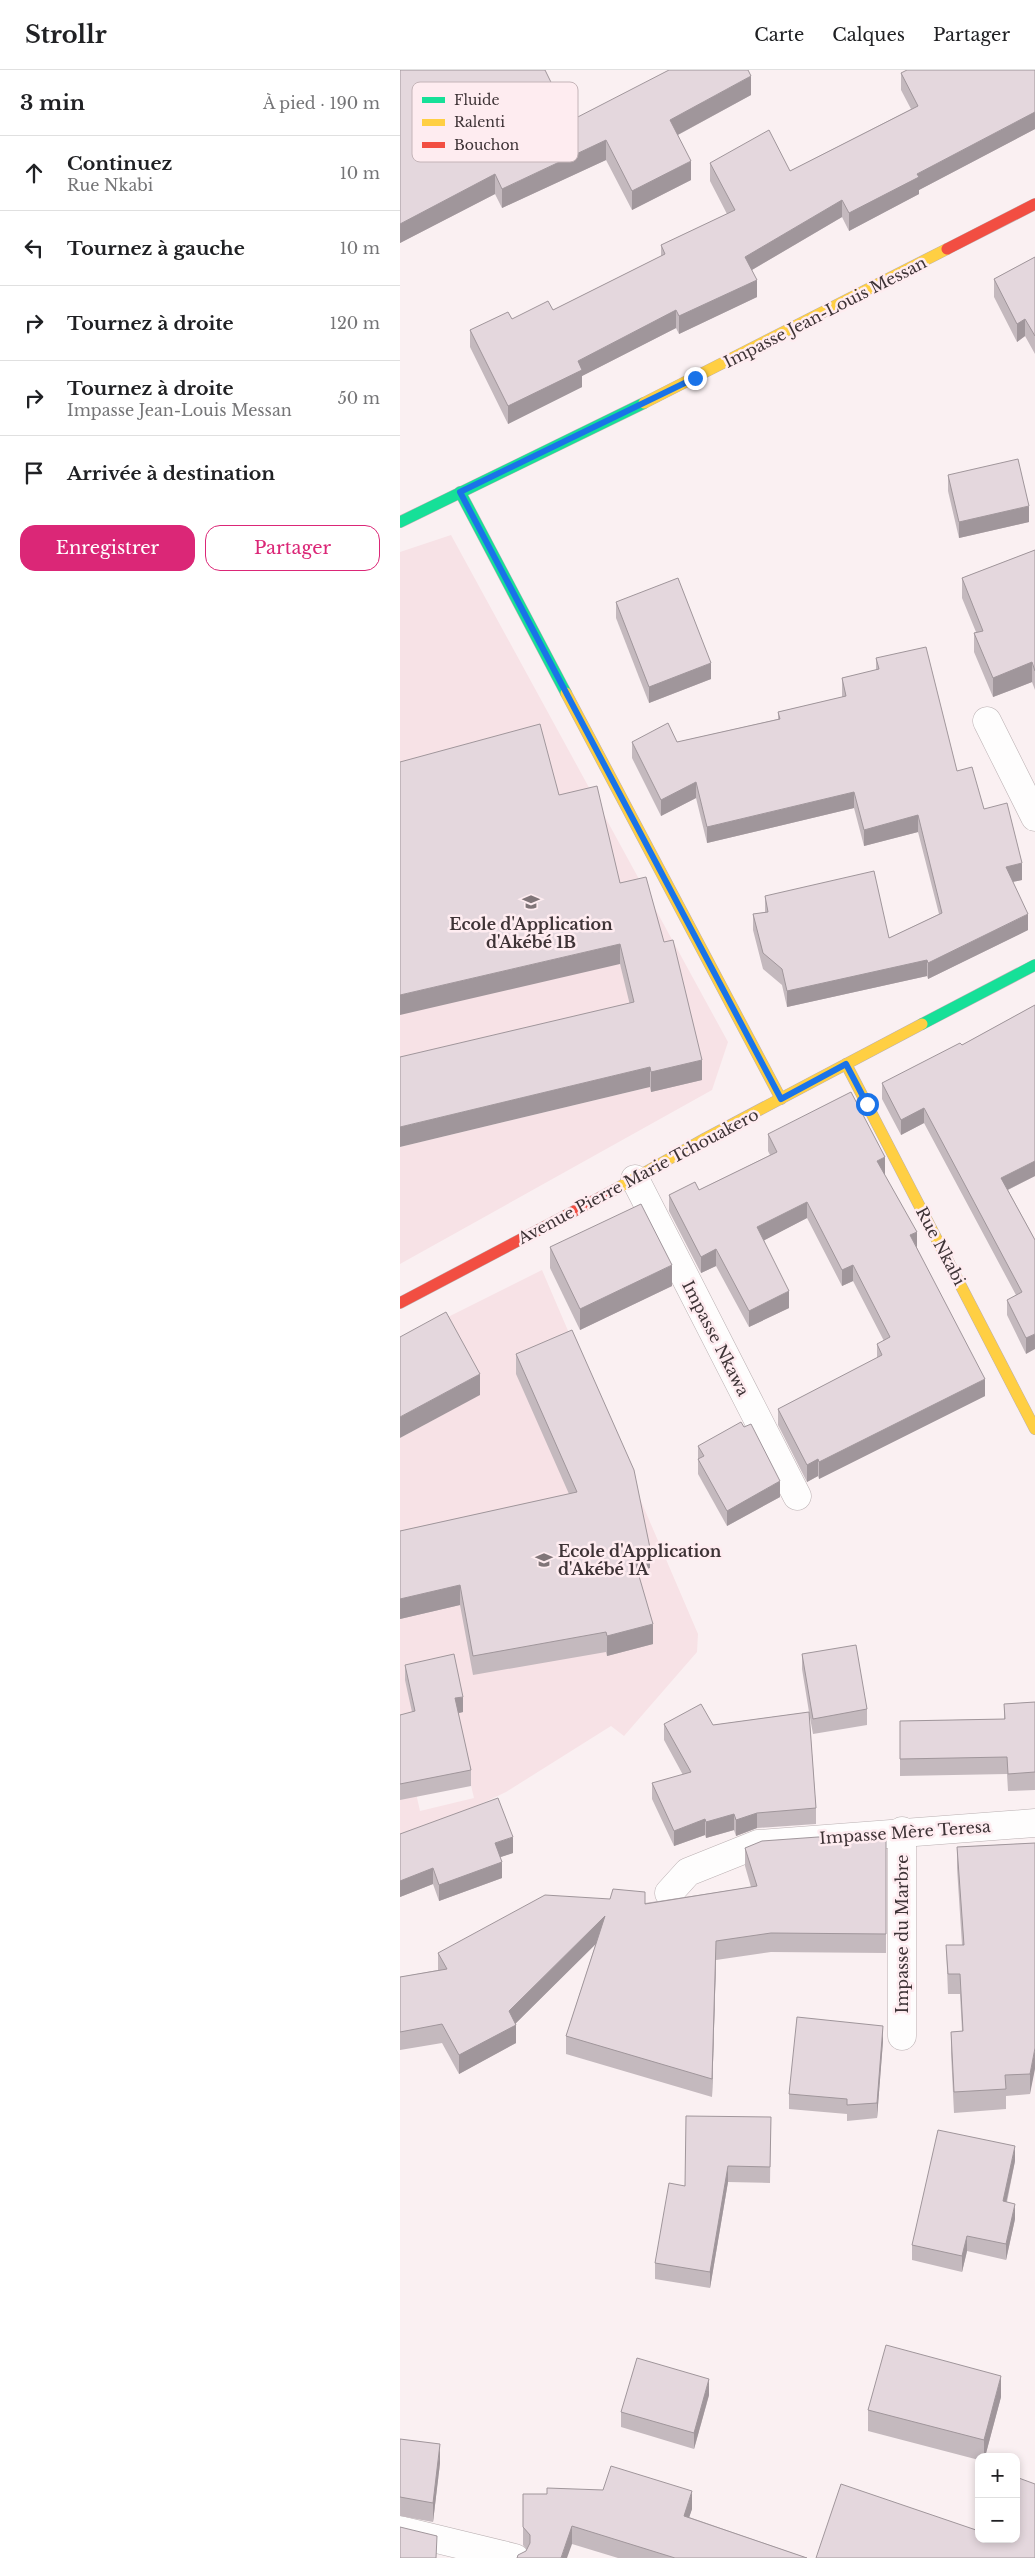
<!DOCTYPE html>
<html lang="fr">
<head>
<meta charset="utf-8">
<style>
	body { margin:0; font-family:"Libre Baskerville",serif; background:#f6f6f6; color:#202124 }
	.controls { position:absolute; right:15px; bottom:15px; display:grid; overflow:hidden; border-radius:10px; box-shadow:0 2px 8px #0003 }
	.controls button { width:45px; height:45px; display:grid; place-items:center; padding:0; border:0; border-bottom:1px solid #e0e0e0; background:#fff; color:#202124; font:25px sans-serif }
	.stop { position:absolute; width:15px; height:15px; margin:-11px; border:4px solid #1a73e8; border-radius:50%; background:#fff }
	.stop.end { background:#1a73e8; border-color:#fff; box-shadow:0 1px 5px #0008 }
	.list { margin:0; padding:0; list-style:none }
	h2 { display:flex; justify-content:space-between; align-items:center; height:65px; margin:0; padding:0 20px; font-size:21px }
	h2 small { font-size:16px; font-weight:400; color:#757577 }
	.list li { display:grid; grid-template-columns:32px 1fr auto; gap:15px; align-items:center; box-sizing:border-box; height:75px; padding:0 20px; border-top:1px solid #e0e0e0 }
	.list b { display:block; font-size:19px; white-space:nowrap }
	.list p { margin:0; font-size:16px; white-space:nowrap; color:#757577 }
	.list em { font-size:16px; font-style:normal; color:#757577 }
	.actions { display:flex; gap:10px; padding:15px 20px }
	.actions a { flex:1; padding:11px 0; border:1px solid #db2777; border-radius:15px; text-align:center; font-size:18px; color:#db2777 }
	.actions .main { background:#db2777; color:#fff }
	.icon { flex:none; width:28px; height:28px; fill:none; stroke:currentColor; stroke-width:2; stroke-linecap:round; stroke-linejoin:round }
	.map { position:relative; flex:none; width:635px; height:2488px; overflow:hidden }
	header { display:flex; align-items:center; gap:30px; box-sizing:border-box; height:70px; padding:0 25px; background:#fff; border-bottom:1px solid #e0e0e0 }
	header strong { font-size:24px }
	nav { display:flex; gap:28px; margin-inline-start:auto; font-size:18px }
	main { display:flex }
	aside { flex:1; background:#fff }
	.map>svg:first-child { display:block }
</style>
</head>
<body>
<header>
<strong>Strollr</strong>
<nav><a>Carte</a><a>Calques</a><a>Partager</a></nav>
</header>
<main>
<aside>
<h2>3 min<small>À pied · 190 m</small></h2>
<ul class="list">
<li><svg class="icon" aria-label="ahead" viewBox="0 0 24 24"><path d="M12 20V5M6 11l6-6 6 6"/></svg><div><b>Continuez</b><p>Rue Nkabi</p></div><em>10 m</em></li>
<li><svg class="icon" aria-label="left" viewBox="0 0 24 24"><path d="M17 20v-9H6M10 6l-5 5 5 5"/></svg><div><b>Tournez à gauche</b></div><em>10 m</em></li>
<li><svg class="icon" aria-label="right" viewBox="0 0 24 24"><path d="M7 20v-9h11M14 6l5 5-5 5"/></svg><div><b>Tournez à droite</b></div><em>120 m</em></li>
<li><svg class="icon" aria-label="right" viewBox="0 0 24 24"><path d="M7 20v-9h11M14 6l5 5-5 5"/></svg><div><b>Tournez à droite</b><p>Impasse Jean-Louis Messan</p></div><em>50 m</em></li>
<li><svg class="icon" aria-label="arrive" viewBox="0 0 24 24"><path d="M6 21V4h12l-3 4 3 4H6"/></svg><div><b>Arrivée à destination</b></div></li>
</ul>
<div class="actions"><a class="main">Enregistrer</a><a>Partager</a></div>
</aside>
<div class="map">
<svg width="635" height="2488" viewBox="0 0 635 2488">
	<rect width="100%" height="100%" fill="#faf0f2"/>
	<g fill="#f7e2e6" fill-rule="evenodd">
		<path d="M51,465L328,972L312,1020L0,1194V1077L246,1018L0,1007V482ZM204,838L262,884L220,896Z"/>
		<path d="M142,1200L298,1564L297,1582L224,1666L211,1656L106,1722L54,1747L0,1768V1368L79,1325L0,1271ZM55,1648L74,1728L20,1741L2,1660Z"/>
	</g>
	<g fill="none" stroke-linecap="round" stroke-linejoin="round">
		<g stroke="#bab0b2" stroke-width="29">
			<g id="street">
				<polyline points="587,651 635,747"/>
				<polyline points="235,1109 397,1426"/>
				<polyline points="502,1761 502,1966"/>
				<polyline points="269,1823 288,1802 358,1774 635,1753"/>
				<polyline points="0,2460 115,2488"/>
			</g>
		</g>
		<g stroke="#bab0b2" stroke-width="12">
			<g id="fast">
				<polyline points="60,422 166,623"/>
				<polyline points="0,452 244,333"/>
				<polyline points="522,954 635,895"/>
			</g>
		</g>
		<g stroke="#bab0b2" stroke-width="12">
			<g id="slow">
				<polyline points="244,333 547,179"/>
				<polyline points="166,623 381,1029"/>
				<polyline points="446,994 635,1359"/>
				<polyline points="216,1119 306,1068 522,954"/>
			</g>
		</g>
		<g stroke="#bab0b2" stroke-width="12">
			<g id="jam">
				<polyline points="547,179 635,134"/>
				<polyline points="0,1233 216,1119"/>
			</g>
		</g>
		<use href="#street" stroke="#fefdfd" stroke-width="28"/>
		<use href="#fast" stroke="#16e098" stroke-width="11"/>
		<use href="#slow" stroke="#ffcf43" stroke-width="11"/>
		<use href="#jam" stroke="#f24e42" stroke-width="11"/>
	</g>
	<g fill="#c4b9be">
		<polygon points="0,0 170,51 351,25 278,65 291,110 232,140 206,90 102,138 95,124 0,173"/>
		<polygon points="635,0 635,59 519,120 519,124 449,161 442,147 352,200 357,227 279,264 276,258 182,306 182,317 108,354 70,277 70,260 153,240 261,186 261,175 327,144 310,111 310,93 390,101 511,39 501,20 501,3"/>
		<polygon points="635,187 635,284 625,266 617,272 594,227 594,209"/>
		<polygon points="548,405 629,452 559,468 548,421"/>
		<polygon points="635,480 635,620 632,612 593,627 574,582 574,563 576,562 562,528 562,508"/>
		<polygon points="216,532 311,609 249,633 216,548"/>
		<polygon points="476,588 584,739 622,810 613,812 628,860 528,909 527,906 387,937 382,915 363,899 353,860 353,844 365,842 365,826 489,868 539,844 518,762 464,776 454,738 307,773 296,728 261,746 232,688 232,672 277,672 378,649 378,642 442,627 442,608 476,600"/>
		<polygon points="159,725 220,813 302,1010 251,1022 220,894"/>
		<polygon points="635,935 635,1106 608,1120 635,1170 626,1284 607,1245 607,1230 616,1225 524,1053 501,1065 482,1029 482,1013 562,975"/>
		<polygon points="368,1064 485,1104 484,1104 517,1178 585,1326 419,1409 418,1406 407,1412 378,1355 378,1339 477,1288 477,1274 484,1271 453,1211 442,1216 407,1148 364,1170 389,1238 349,1257 316,1196 301,1203 269,1141 269,1125 299,1120 370,1085 368,1081"/>
		<polygon points="150,1177 272,1216 180,1260 150,1198"/>
		<polygon points="116,1284 250,1498 238,1501 253,1574 207,1586 206,1582 73,1605 60,1535 0,1549 0,1461 169,1424 116,1304"/>
		<polygon points="298,1376 380,1427 327,1456 298,1404"/>
		<polygon points="402,1584 467,1639 467,1655 413,1664 409,1642 416,1738 416,1754 357,1758 336,1766 334,1760 306,1768 305,1765 274,1776 252,1729 252,1713 283,1705 264,1670 264,1654 313,1655 409,1642 402,1599"/>
		<polygon points="5,1595 63,1642 58,1643 71,1700 71,1716 0,1730 0,1645 12,1642 5,1610"/>
		<polygon points="635,1632 635,1720 608,1721 607,1704 500,1706 500,1651 604,1649 604,1634"/>
		<polygon points="0,1764 113,1783 100,1787 102,1808 39,1831 33,1814 0,1827"/>
		<polygon points="486,1768 486,1883 371,1882 316,1890 312,2027 166,1984 166,1966 196,1873 116,1953 116,1973 59,2004 42,1973 0,1980 0,1907 38,1900 38,1883 245,1833 351,1817 345,1796 345,1778"/>
		<polygon points="635,1773 630,2024 606,2026 606,2039 554,2043 551,1983 551,1962 562,1961 560,1924 548,1924 546,1875 562,1875 557,1798 557,1777"/>
		<polygon points="483,1971 477,2048 447,2051 447,2044 389,2039 389,2024"/>
		<polygon points="371,2047 370,2113 328,2112 310,2218 255,2209 255,2193 285,2116"/>
		<polygon points="615,2091 607,2132 615,2149 606,2190 567,2181 562,2202 512,2190 512,2175"/>
		<polygon points="309,2325 294,2379 221,2357 221,2342"/>
		<polygon points="601,2327 585,2387 579,2387 579,2390 468,2361 468,2340"/>
		<polygon points="0,2369 40,2393 33,2452 0,2446"/>
		<polygon points="123,2424 147,2424 292,2439 289,2447 407,2488 218,2488 172,2474 126,2481 127,2480 123,2475"/>
	</g>
	<g fill="#a0969b">
		<polygon points="351,6 351,25 270,69 270,50"/>
		<polygon points="635,42 635,59 519,120 519,124 449,161 449,143 517,104"/>
		<polygon points="206,70 206,90 102,138 102,119"/>
		<polygon points="291,91 291,110 232,140 232,121"/>
		<polygon points="95,104 95,124 0,173 0,154"/>
		<polygon points="442,130 442,147 345,204 345,187"/>
		<polygon points="357,210 357,227 279,264 279,246"/>
		<polygon points="276,240 276,258 182,306 182,317 108,354 108,336 178,291"/>
		<polygon points="625,249 625,266 617,272 617,254"/>
		<polygon points="629,436 629,452 559,468 559,452"/>
		<polygon points="632,592 632,612 593,627 593,608"/>
		<polygon points="311,593 311,609 249,633 249,617"/>
		<polygon points="296,712 296,728 261,746 261,730"/>
		<polygon points="454,722 454,738 307,773 307,757"/>
		<polygon points="518,745 518,762 464,776 464,760"/>
		<polygon points="622,793 622,810 606,813 606,797"/>
		<polygon points="628,844 628,860 528,909 528,893"/>
		<polygon points="220,874 220,894 0,945 0,925"/>
		<polygon points="527,890 527,906 387,937 387,921"/>
		<polygon points="302,990 302,1010 251,1022 251,1002"/>
		<polygon points="250,997 250,1017 0,1077 0,1057"/>
		<polygon points="524,1038 524,1053 501,1065 501,1050"/>
		<polygon points="485,1087 485,1104 477,1108 477,1091"/>
		<polygon points="635,1091 635,1106 601,1123 601,1108"/>
		<polygon points="407,1132 407,1148 357,1174 357,1157"/>
		<polygon points="517,1162 517,1178 510,1165"/>
		<polygon points="316,1179 316,1196 301,1203 301,1187"/>
		<polygon points="272,1195 272,1216 180,1260 180,1239"/>
		<polygon points="453,1195 453,1211 442,1216 442,1200"/>
		<polygon points="389,1221 389,1238 349,1257 349,1241"/>
		<polygon points="635,1264 635,1279 626,1284 626,1268"/>
		<polygon points="80,1304 80,1325 0,1368 0,1347"/>
		<polygon points="585,1309 585,1326 419,1409 419,1392"/>
		<polygon points="418,1389 418,1406 407,1412 407,1395"/>
		<polygon points="380,1411 380,1427 327,1456 327,1441"/>
		<polygon points="250,1478 250,1498 232,1502 232,1482"/>
		<polygon points="60,1515 60,1535 0,1549 0,1529"/>
		<polygon points="253,1554 253,1574 207,1586 207,1566"/>
		<polygon points="63,1627 63,1642 55,1644 55,1628"/>
		<polygon points="357,1743 357,1758 336,1766 336,1750"/>
		<polygon points="334,1744 334,1760 306,1768 306,1752"/>
		<polygon points="305,1749 305,1765 274,1776 274,1761"/>
		<polygon points="113,1767 113,1783 95,1789 95,1773"/>
		<polygon points="102,1792 102,1808 39,1831 39,1815"/>
		<polygon points="33,1798 33,1814 0,1827 0,1811"/>
		<polygon points="205,1846 205,1865 112,1957 116,1955 116,1973 59,2004 59,1985 109,1941"/>
		<polygon points="316,1871 316,1890 312,2027 312,2009"/>
		<polygon points="483,1956 483,1971 477,2048 477,2033"/>
		<polygon points="635,1978 635,1999 630,2024 630,2004"/>
		<polygon points="615,2076 615,2091 603,2147 603,2131"/>
		<polygon points="328,2096 328,2112 310,2218 310,2202"/>
		<polygon points="615,2134 615,2149 606,2190 606,2174"/>
		<polygon points="567,2166 567,2181 562,2202 562,2186"/>
		<polygon points="601,2306 601,2327 585,2387 584,2387 584,2370"/>
		<polygon points="309,2309 309,2325 294,2379 294,2363"/>
		<polygon points="40,2374 40,2393 33,2452 33,2433"/>
		<polygon points="292,2421 292,2439 284,2463 284,2446"/>
		<polygon points="172,2456 172,2474 167,2488 161,2488"/>
	</g>
	<g fill="#e4d7dd" stroke="#a0969b">
		<polygon points="0,0 145,0 170,51 269,0 348,0 351,6 270,50 291,91 232,121 206,70 102,119 95,104 0,154"/>
		<polygon points="507,0 635,0 635,42 517,104 519,107 449,143 442,130 345,187 357,210 279,246 276,240 178,291 182,300 108,336 70,260 108,242 112,249 148,231 153,240 265,184 261,175 335,140 310,93 369,60 390,101 518,36 501,3"/>
		<polygon points="635,187 635,266 625,249 617,254 594,209"/>
		<polygon points="618,389 629,436 559,452 548,405"/>
		<polygon points="635,480 635,601 632,592 593,608 574,563 583,561 562,508"/>
		<polygon points="278,508 311,593 249,617 216,532"/>
		<polygon points="526,577 557,701 572,697 584,739 607,733 622,793 606,797 628,844 528,893 527,890 387,921 382,899 363,883 353,844 368,842 365,826 474,801 489,868 542,843 518,745 464,760 454,722 307,757 296,712 261,730 232,672 268,653 277,672 380,649 378,642 446,626 442,608 479,599 476,588"/>
		<polygon points="140,654 159,725 197,716 220,813 246,807 264,872 273,870 302,990 251,1002 250,997 0,1057 0,987 234,932 220,874 0,925 0,692"/>
		<polygon points="635,935 635,1091 601,1108 635,1170 635,1264 626,1268 607,1230 622,1222 524,1038 501,1050 482,1013 560,973 562,975"/>
		<polygon points="451,1022 485,1087 477,1091 517,1162 510,1165 585,1309 419,1392 418,1389 407,1395 378,1339 482,1285 477,1274 490,1267 453,1195 442,1200 407,1132 357,1157 389,1221 349,1241 316,1179 301,1187 269,1125 295,1112 299,1120 377,1082 368,1064"/>
		<polygon points="241,1134 272,1195 180,1239 150,1177"/>
		<polygon points="46,1242 80,1304 0,1347 0,1267"/>
		<polygon points="172,1260 234,1400 250,1478 232,1482 253,1554 207,1566 206,1562 73,1586 60,1515 0,1529 0,1461 177,1422 116,1284"/>
		<polygon points="341,1352 344,1357 351,1354 380,1411 327,1441 298,1389 304,1386 298,1376"/>
		<polygon points="456,1575 467,1639 413,1649 402,1584"/>
		<polygon points="54,1584 63,1627 55,1628 71,1700 0,1714 0,1645 15,1641 5,1595"/>
		<polygon points="635,1632 635,1702 608,1704 607,1687 500,1689 500,1651 605,1649 604,1634"/>
		<polygon points="301,1634 313,1655 409,1642 416,1738 357,1743 336,1750 334,1744 306,1752 305,1749 274,1761 252,1713 291,1702 264,1654"/>
		<polygon points="98,1728 113,1767 95,1773 102,1792 39,1815 33,1798 0,1811 0,1764"/>
		<polygon points="418,1767 486,1768 486,1864 371,1863 316,1871 312,2009 166,1966 205,1846 109,1941 116,1955 59,1985 42,1954 0,1962 0,1907 47,1899 38,1883 145,1825 210,1829 213,1819 245,1822 245,1834 357,1816 345,1778 362,1771"/>
		<polygon points="635,1773 635,1978 630,2004 605,2005 606,2019 554,2022 551,1962 563,1961 560,1904 548,1904 546,1875 564,1875 557,1777"/>
		<polygon points="397,1947 483,1956 477,2033 447,2035 447,2029 389,2024"/>
		<polygon points="286,2046 371,2047 370,2097 328,2096 310,2202 255,2193 269,2113 285,2116"/>
		<polygon points="538,2060 615,2076 603,2131 615,2134 606,2174 567,2166 562,2186 512,2175"/>
		<polygon points="486,2275 601,2306 584,2370 468,2340"/>
		<polygon points="237,2288 309,2309 294,2363 221,2342"/>
		<polygon points="0,2369 40,2374 33,2433 0,2427"/>
		<polygon points="211,2396 292,2421 284,2446 407,2488 275,2488 172,2456 161,2488 117,2488 118,2485 126,2481 130,2473 130,2465 123,2457 123,2424 147,2424 147,2418 203,2420"/>
		<polygon points="616,2407 635,2414 635,2488 416,2488 441,2414 579,2461 579,2469 616,2469"/>
		<polygon points="0,2457 37,2466 36,2488 0,2488"/>
	</g>
	<g fill="none" stroke-linecap="round" stroke-linejoin="round">
		<polyline stroke="#1a73e8" stroke-width="6" points="295,308 60,422 381,1029 446,994 467,1034"/>
	</g>
	<defs>
		<g id="school-bare" transform="scale(1.35)"><path d="M0-5L7-2L0 1L-7-2ZM-4 1L0 2.5L4 1V4Q0 6-4 4Z" fill="#807578" stroke="#feecf0" stroke-width="2.5" paint-order="stroke"/></g>
	</defs>
	<g fill-rule="evenodd">
		<use href="#school-bare" x="131" y="832"/>
		<use href="#school-bare" x="144" y="1490"/>
	</g>
	<g text-anchor="middle" stroke-width="5" stroke-linejoin="round" paint-order="stroke">
		<g font-size="16" fill="#3e3336" stroke="#feecf0">
			<text transform="translate(425 242) rotate(-27)" y="6">Impasse Jean-Louis Messan</text>
			<text transform="translate(238 1106) rotate(-28)" y="6">Avenue Pierre Marie Tchouakero</text>
			<text transform="translate(541 1176) rotate(62)" y="6">Rue Nkabi</text>
			<text transform="translate(316 1268) rotate(63)" y="6">Impasse Nkawa</text>
			<text transform="translate(505 1762) rotate(-4)" y="6">Impasse Mère Teresa</text>
			<text transform="translate(502 1864) rotate(-90)" y="6">Impasse du Marbre</text>
		</g>
		<g font-size="16" font-weight="bold" fill="#3e3336" stroke="#feecf0">
			<text x="131" y="860">Ecole d'Application<tspan x="131" dy="18">d'Akébé 1B</tspan></text>
			<text x="158" y="1487" text-anchor="start">Ecole d'Application<tspan x="158" dy="18">d'Akébé 1A</tspan></text>
		</g>
	</g>
	<rect x="12" y="12" width="166" height="80" rx="8" fill="#feecf0" stroke="#c4b4b8" stroke-width="1"/>
	<rect x="22" y="27" width="23" height="6" fill="#16e098"/>
	<rect x="22" y="49" width="23" height="7" fill="#ffcf43"/>
	<rect x="22" y="72" width="23" height="6" fill="#f24e42"/>
	<g font-size="14" fill="#3e3336">
		<text x="54" y="35">Fluide</text>
		<text x="54" y="57">Ralenti</text>
		<text x="54" y="80">Bouchon</text>
	</g>
</svg>
<div class="controls">
<button>+</button>
<button>−</button>
</div>
<div class="stop" style="left:467px;top:1034px"></div>
<div class="stop end" style="left:295px;top:308px"></div>
</div>
</main>
</body>
</html>
